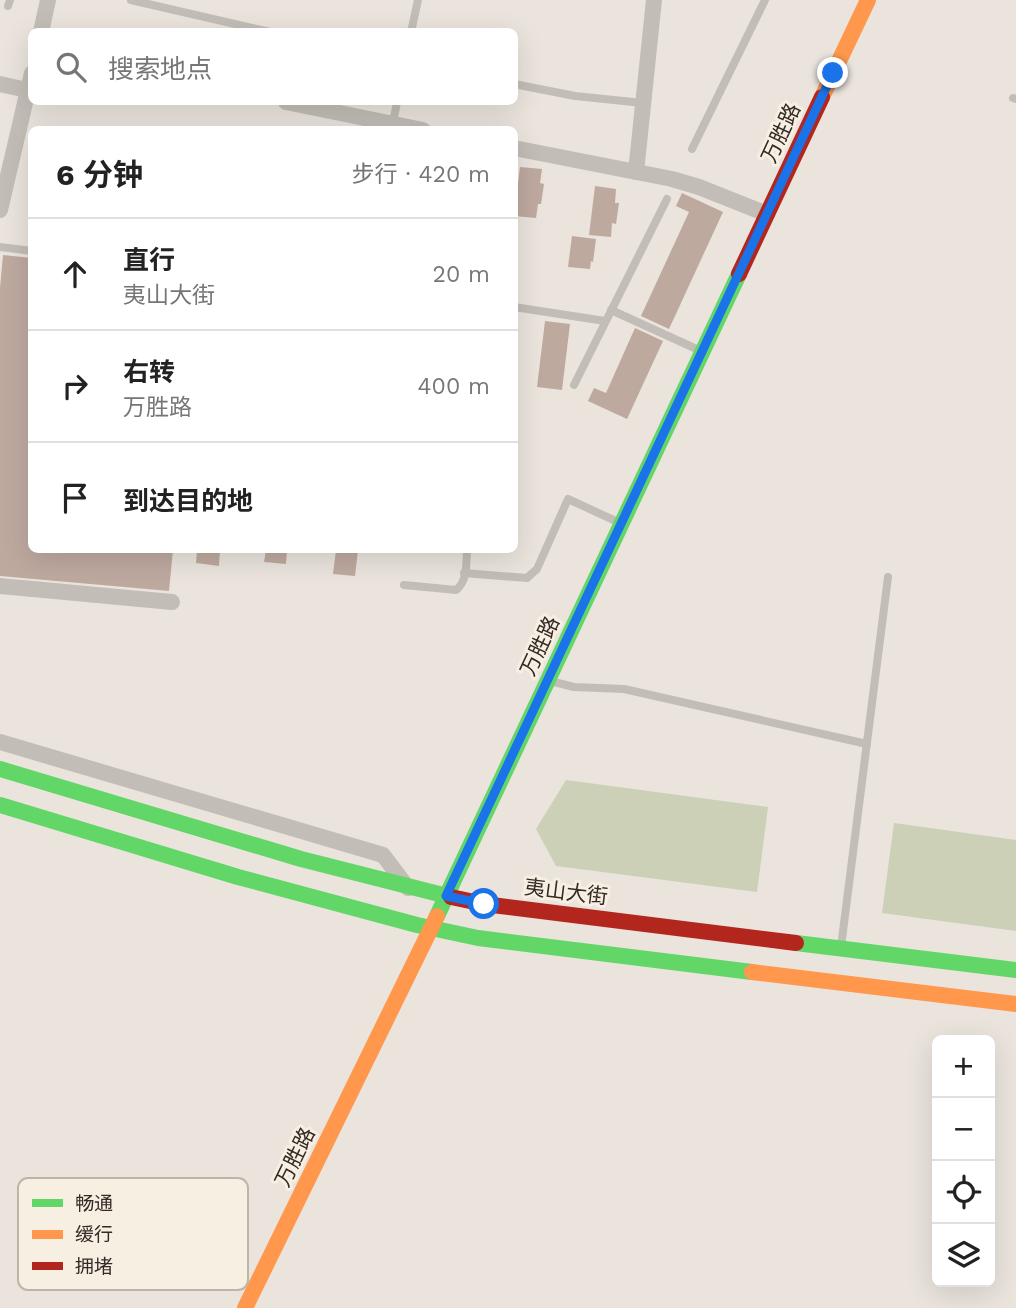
<!DOCTYPE html>
<html lang="zh">
<head>
<meta charset="utf-8">
<style>
	body { margin:0; font-family:"Work Sans","Noto Sans SC",sans-serif; background:#f2f2f2; color:#222 }
	.controls { position:absolute; right:21px; bottom:21px; display:grid; overflow:hidden; border-radius:10px; box-shadow:0 7px 28px #0002 }
	.controls button { width:63px; height:63px; display:grid; place-items:center; padding:0; border:0; border-bottom:2px solid #e0e0e0; background:#fff; color:#222; font:35px sans-serif }
	.stop { position:absolute; width:21px; height:21px; margin:-16px; border:5px solid #1a73e8; border-radius:50%; background:#fff }
	.stop.end { background:#1a73e8; border-color:#fff; box-shadow:0 2px 7px #0008 }
	.list { margin:0; padding:0; list-style:none }
	h2 { display:flex; justify-content:space-between; align-items:center; height:91px; margin:0; padding:0 28px; font-size:30px }
	h2 small { font-size:23px; font-weight:400; color:#767676 }
	.list li { display:grid; grid-template-columns:46px 1fr auto; gap:21px; align-items:center; box-sizing:border-box; height:112px; padding:0 28px; border-top:2px solid #e0e0e0 }
	.list b { display:block; font-size:26px; white-space:nowrap }
	.list p { margin:0; font-size:23px; white-space:nowrap; color:#767676 }
	.list em { font-size:23px; font-style:normal; color:#767676 }
	.icon { flex:none; width:38px; height:38px; fill:none; stroke:currentColor; stroke-width:2; stroke-linecap:round; stroke-linejoin:round }
	.map { position:relative; flex:none; width:1016px; height:1308px; overflow:hidden }
	.search { position:absolute; background:#fff; box-shadow:0 7px 28px #0002; left:28px; top:28px; width:490px; height:77px; display:flex; align-items:center; gap:18px; box-sizing:border-box; padding:0 24px; border-radius:10px; color:#767676; font-size:26px }
	.panel { position:absolute; background:#fff; box-shadow:0 7px 28px #0002; left:28px; top:126px; width:490px; height:427px; border-radius:10px }
	.map>svg:first-child { display:block }
</style>
</head>
<body>
<div class="map">
<svg width="1016" height="1308" viewBox="0 0 1016 1308">
	<rect width="100%" height="100%" fill="#eae4dd"/>
	<g fill="#cbd0b7">
		<polygon points="566,780 768,807 757,892 556,866 536,829"/>
		<polygon points="894,823 1016,840 1016,931 882,913"/>
	</g>
	<g fill="#bea99f">
		<polygon points="520,167 542,169 540,183 544,184 541,204 538,204 536,218 514,216"/>
		<polygon points="595,186 616,189 615,203 619,203 616,224 612,223 611,237 589,235"/>
		<polygon points="682,193 723,212 669,329 641,316 689,212 676,206"/>
		<polygon points="572,236 596,239 593,262 591,261 590,269 568,267"/>
		<polygon points="3,255 32,258 32,550 173,550 169,591 0,576 0,288"/>
		<polygon points="545,321 570,324 562,390 537,387"/>
		<polygon points="635,328 663,341 627,419 588,401 594,388 606,393"/>
		<polygon points="197,550 220,550 219,566 196,563"/>
		<polygon points="266,550 287,550 286,564 264,562"/>
		<polygon points="336,550 358,550 355,576 333,574"/>
	</g>
	<g fill="none" stroke-linecap="round" stroke-linejoin="round">
		<g stroke="#c3bdb7" stroke-width="8">
			<polyline points="131,0 270,32"/>
			<polyline points="8,6 10,0"/>
			<polyline points="411,32 418,0"/>
			<polyline points="514,84 575,96 643,103"/>
			<polyline points="1013,98 1016,99"/>
			<polyline points="393,123 397,102"/>
			<polyline points="692,149 765,0"/>
			<polyline points="0,247 32,251"/>
			<polyline points="514,307 605,321"/>
			<polyline points="611,310 701,351"/>
			<polyline points="574,385 667,199"/>
			<polyline points="464,573 527,578 537,569 568,499 618,522"/>
			<path d="M404,585L456,590C468,581 466,563 467,550"/>
			<polyline points="550,681 574,687 624,689 867,744"/>
			<polyline points="841,947 888,577"/>
		</g>
		<g stroke="#c3bdb7" stroke-width="16">
			<polyline points="41,32 48,0"/>
			<polyline points="0,84 27,90"/>
			<polyline points="286,102 423,130"/>
			<polyline points="514,148 672,179 699,187 767,214"/>
			<polyline points="636,172 654,0"/>
			<polyline points="0,210 32,73"/>
			<polyline points="0,586 172,602"/>
			<polyline points="0,742 383,855 408,888"/>
		</g>
		<g stroke="#63d668" stroke-width="16">
			<polyline points="0,769 301,859 451,897"/>
			<polyline points="0,805 238,877 417,925 478,938 752,972"/>
			<polyline points="437,916 739,274"/>
			<polyline points="796,943 1016,970"/>
		</g>
		<g stroke="#ff974d" stroke-width="16">
			<polyline points="822,97 868,0"/>
			<polyline points="752,972 1016,1004"/>
			<polyline points="245,1308 437,916"/>
		</g>
		<g stroke="#b3261e" stroke-width="16">
			<polyline points="739,274 822,97"/>
			<polyline points="451,897 484,904 796,943"/>
		</g>
	</g>
	<g fill="none" stroke-linecap="round" stroke-linejoin="round">
		<polyline stroke="#1a73e8" stroke-width="9" points="484,904 446,896 833,73"/>
	</g>
	<g text-anchor="middle" stroke-width="6" stroke-linejoin="round" paint-order="stroke">
		<g font-size="21" fill="#332a25" stroke="#f8efe3">
			<text transform="translate(781 133) rotate(-65)" y="7">万胜路</text>
			<text transform="translate(540 646) rotate(-65)" y="7">万胜路</text>
			<text transform="translate(566 892) rotate(7)" y="7">夷山大街</text>
			<text transform="translate(295 1157) rotate(-64)" y="7">万胜路</text>
		</g>
	</g>
	<rect x="18" y="1178" width="230" height="112" rx="10" fill="#f8efe3" stroke="#bdb4aa" stroke-width="2"/>
	<rect x="32" y="1199" width="31" height="8" fill="#63d668"/>
	<rect x="32" y="1230" width="31" height="9" fill="#ff974d"/>
	<rect x="32" y="1262" width="31" height="8" fill="#b3261e"/>
	<g font-size="19" fill="#332a25">
		<text x="75" y="1210">畅通</text>
		<text x="75" y="1241">缓行</text>
		<text x="75" y="1273">拥堵</text>
	</g>
</svg>
<div class="controls">
<button>+</button>
<button>−</button>
<button><svg class="icon" aria-label="locate" viewBox="0 0 24 24"><circle cx="12" cy="12" r="6"/><path d="M12 2v4M12 18v4M2 12h4M18 12h4"/></svg></button>
<button><svg class="icon" aria-label="layers" viewBox="0 0 24 24"><path d="M12 4l9 5-9 5-9-5zM3 14l9 5 9-5"/></svg></button>
</div>
<div class="stop" style="left:484px;top:904px"></div>
<div class="stop end" style="left:833px;top:73px"></div>
<div class="search"><svg class="icon" aria-label="search" viewBox="0 0 24 24"><circle cx="10" cy="10" r="6"/><path d="M15 15l6 6"/></svg>搜索地点</div>
<section class="panel">
<h2>6 分钟<small>步行 · 420 m</small></h2>
<ul class="list">
<li><svg class="icon" aria-label="ahead" viewBox="0 0 24 24"><path d="M12 20V5M6 11l6-6 6 6"/></svg><div><b>直行</b><p>夷山大街</p></div><em>20 m</em></li>
<li><svg class="icon" aria-label="right" viewBox="0 0 24 24"><path d="M7 20v-9h11M14 6l5 5-5 5"/></svg><div><b>右转</b><p>万胜路</p></div><em>400 m</em></li>
<li><svg class="icon" aria-label="arrive" viewBox="0 0 24 24"><path d="M6 21V4h12l-3 4 3 4H6"/></svg><div><b>到达目的地</b></div></li>
</ul>
</section>
</div>
</body>
</html>
